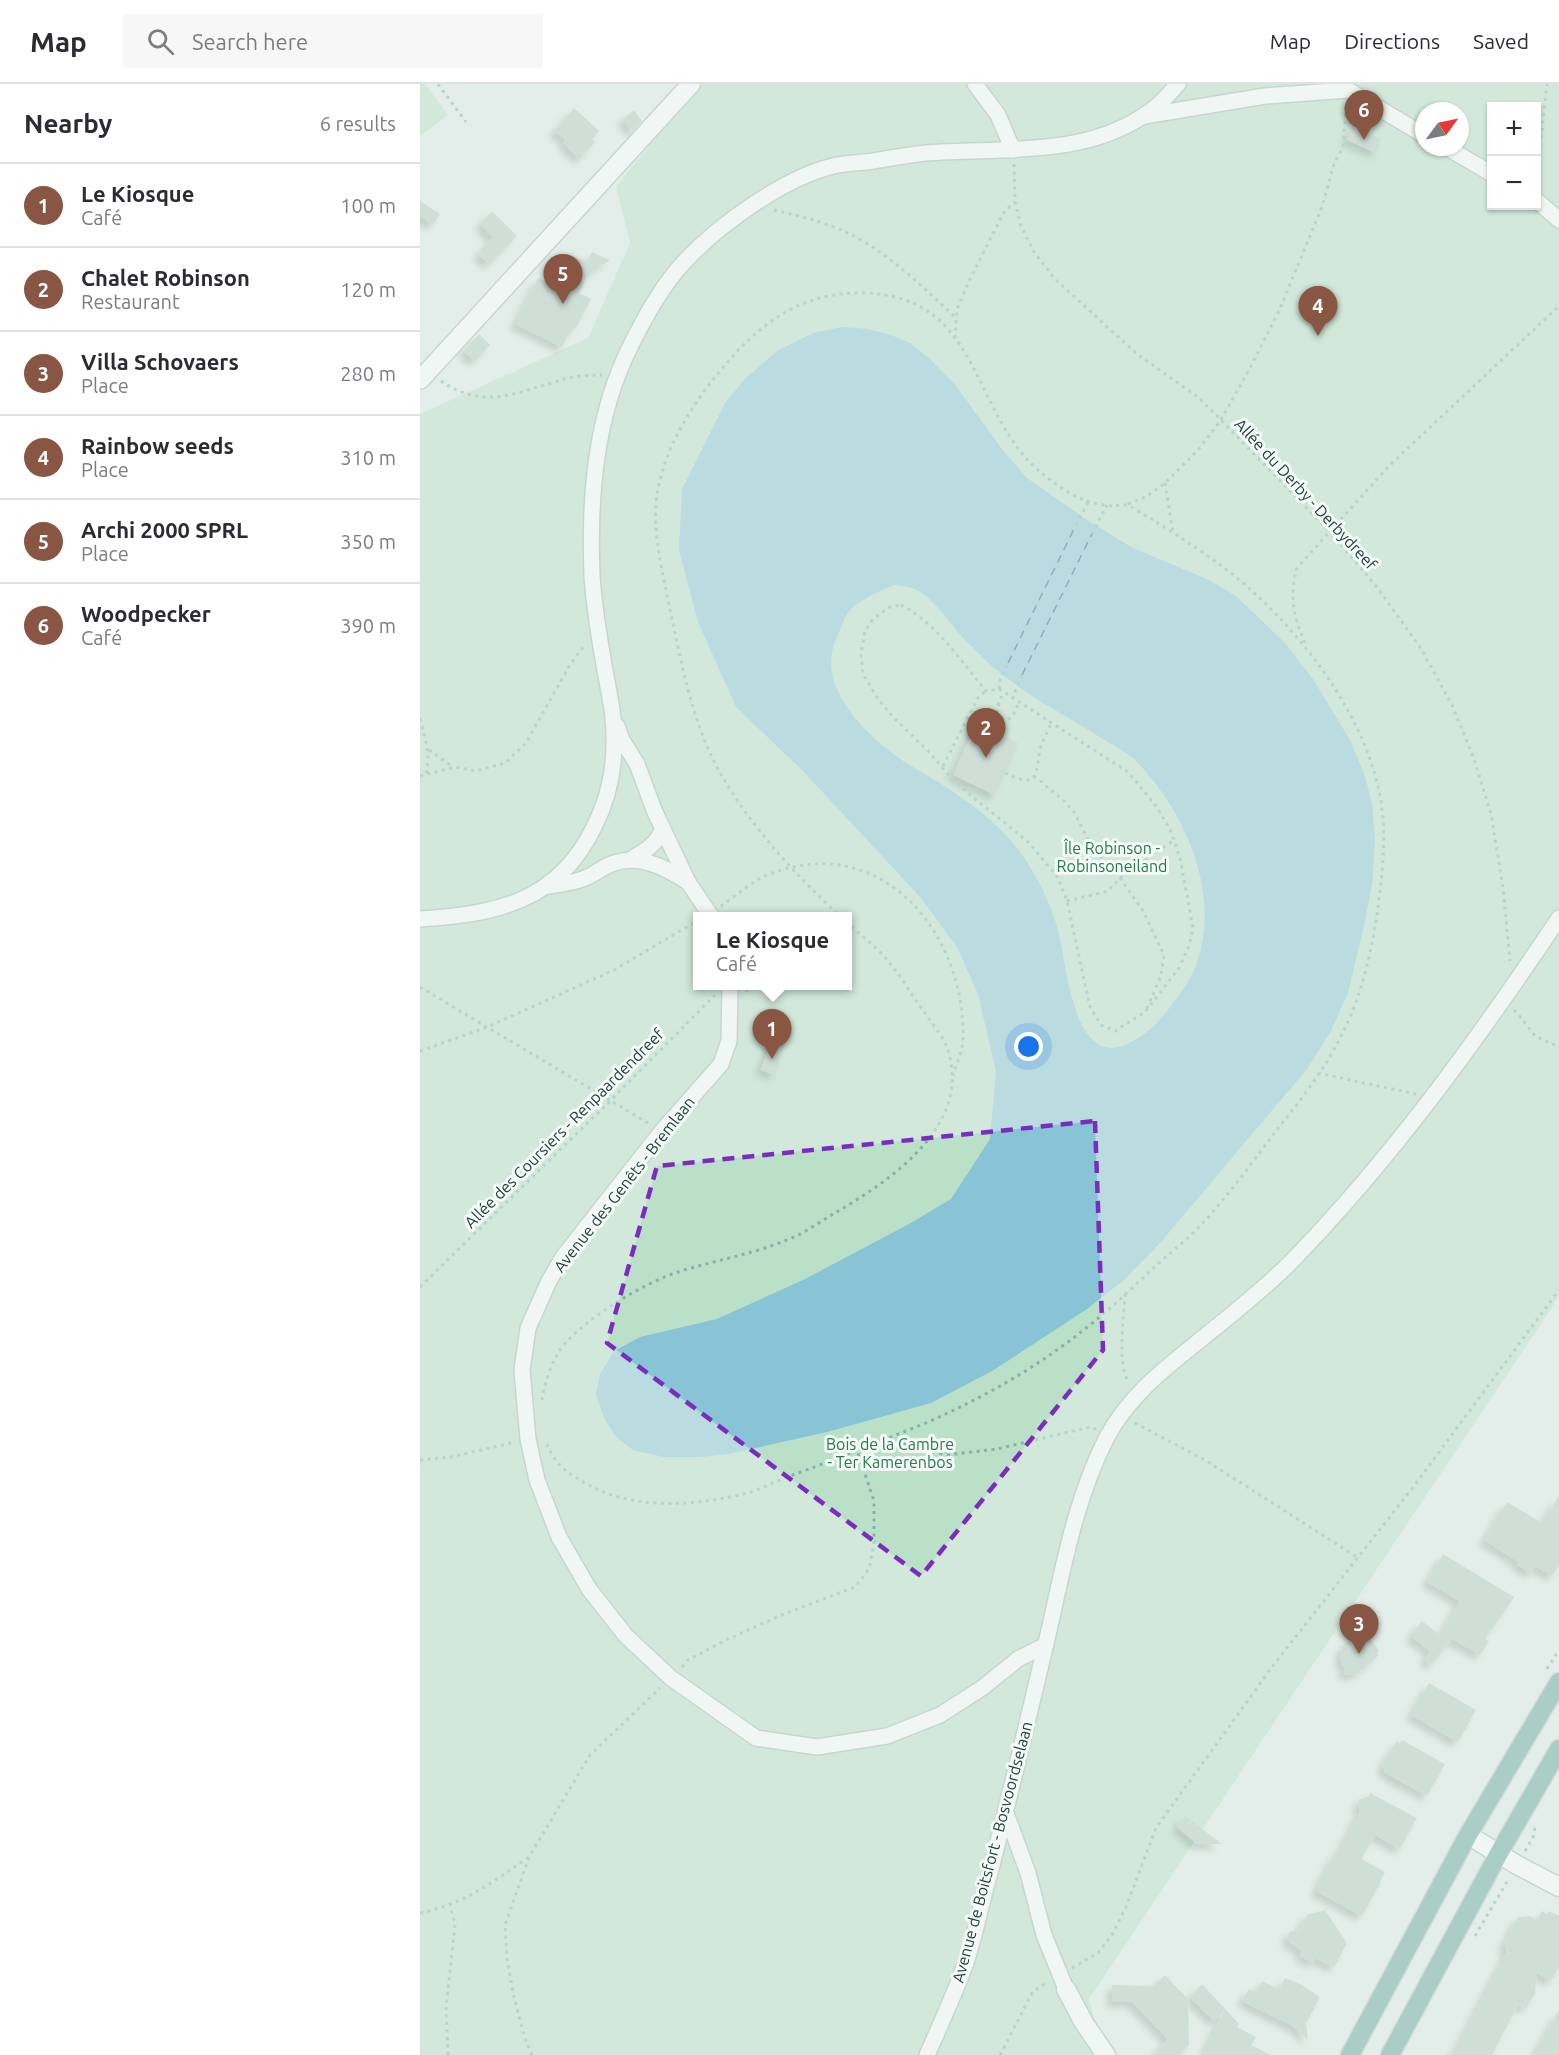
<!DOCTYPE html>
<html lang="en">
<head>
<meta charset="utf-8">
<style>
	body { margin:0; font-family:Ubuntu,sans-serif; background:#f7f7f7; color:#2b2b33 }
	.controls { position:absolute; right:18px; top:18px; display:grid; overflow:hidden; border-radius:0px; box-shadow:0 2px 4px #0004 }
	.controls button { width:54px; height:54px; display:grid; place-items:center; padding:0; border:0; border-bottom:2px solid #e1e1e2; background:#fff; color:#2b2b33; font:30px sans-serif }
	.compass { position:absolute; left:995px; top:18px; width:54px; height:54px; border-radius:50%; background:#fff; box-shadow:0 2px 4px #0004; rotate:57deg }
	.you { position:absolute; left:609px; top:963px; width:21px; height:21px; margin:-15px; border:4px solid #fff; border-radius:50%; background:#1a73e8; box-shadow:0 0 0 9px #1a73e833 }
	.badge { display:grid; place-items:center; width:39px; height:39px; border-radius:50%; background:#885642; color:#fff; font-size:20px; font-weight:700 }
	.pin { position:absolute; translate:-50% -50px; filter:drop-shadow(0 2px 3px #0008) }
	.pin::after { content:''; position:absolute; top:32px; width:21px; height:18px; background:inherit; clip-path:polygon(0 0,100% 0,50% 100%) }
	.popup { position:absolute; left:273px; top:828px; width:159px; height:78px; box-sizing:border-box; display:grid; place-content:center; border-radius:0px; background:#fff; filter:drop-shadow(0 2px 4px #0005); font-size:20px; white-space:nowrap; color:#7c7c81 }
	.popup b { font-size:22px; color:#2b2b33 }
	.popup::after { content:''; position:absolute; left:50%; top:100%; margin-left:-12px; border:12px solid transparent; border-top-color:#fff }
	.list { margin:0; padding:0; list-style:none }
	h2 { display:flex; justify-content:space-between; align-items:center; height:78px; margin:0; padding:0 24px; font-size:26px }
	h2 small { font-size:20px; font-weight:400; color:#7c7c81 }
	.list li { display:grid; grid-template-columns:39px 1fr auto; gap:18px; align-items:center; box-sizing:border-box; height:84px; padding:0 24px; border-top:2px solid #e1e1e2 }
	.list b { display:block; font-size:22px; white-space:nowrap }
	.list p { margin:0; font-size:20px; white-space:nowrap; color:#7c7c81 }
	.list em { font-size:20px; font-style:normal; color:#7c7c81 }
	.icon { flex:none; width:33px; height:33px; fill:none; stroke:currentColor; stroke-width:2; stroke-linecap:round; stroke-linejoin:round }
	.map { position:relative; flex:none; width:1139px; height:1971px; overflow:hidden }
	header { display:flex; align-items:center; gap:36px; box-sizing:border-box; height:84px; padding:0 30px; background:#fff; border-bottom:2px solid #e1e1e2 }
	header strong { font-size:28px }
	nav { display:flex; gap:33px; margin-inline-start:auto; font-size:21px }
	.search { width:420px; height:54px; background:#f7f7f7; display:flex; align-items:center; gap:15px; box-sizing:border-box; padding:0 21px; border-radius:0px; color:#7c7c81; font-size:22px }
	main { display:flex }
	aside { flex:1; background:#fff }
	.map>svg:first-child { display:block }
</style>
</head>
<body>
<header>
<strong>Map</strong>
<div class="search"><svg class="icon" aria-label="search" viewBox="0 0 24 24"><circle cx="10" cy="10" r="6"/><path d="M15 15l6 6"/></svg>Search here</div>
<nav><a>Map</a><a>Directions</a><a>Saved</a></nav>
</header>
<main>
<aside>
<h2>Nearby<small>6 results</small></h2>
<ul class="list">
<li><span class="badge">1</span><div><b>Le Kiosque</b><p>Café</p></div><em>100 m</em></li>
<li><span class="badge">2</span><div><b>Chalet Robinson</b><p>Restaurant</p></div><em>120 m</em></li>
<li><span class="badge">3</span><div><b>Villa Schovaers</b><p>Place</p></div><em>280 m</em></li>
<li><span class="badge">4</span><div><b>Rainbow seeds</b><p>Place</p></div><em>310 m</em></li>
<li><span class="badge">5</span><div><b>Archi 2000 SPRL</b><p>Place</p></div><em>350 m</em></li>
<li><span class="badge">6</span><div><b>Woodpecker</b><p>Café</p></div><em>390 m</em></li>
</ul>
</aside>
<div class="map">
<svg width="1139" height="1971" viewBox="0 0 1139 1971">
	<defs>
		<filter id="shadow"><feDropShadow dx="-5.5" dy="5.5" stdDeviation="3" flood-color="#0004"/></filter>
	</defs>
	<rect width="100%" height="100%" fill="#e3eeea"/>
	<g fill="#bbe0c8" fill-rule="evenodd">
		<polygon points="0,0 5,0 28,31 0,52"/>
		<path d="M280,0H1139V1213L669,1915L684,1971H0V330L168,254L210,159L196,102ZM1072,22H1116V122H1072ZM1004,27H1040V63H1004ZM277,832H427V902H277Z"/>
	</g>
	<path fill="#88c4d6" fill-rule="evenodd" d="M422,243L448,245L471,251L490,259L510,275L536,302L581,364L607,394L667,436L713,464L787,495L816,512L864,558L893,595L930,656L945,692L952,720L955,756L952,800L945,837L928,909L911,947L887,985L740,1159L704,1196L667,1225L574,1286L511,1319L407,1348L309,1370L281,1373H244L213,1366L197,1354L185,1336L176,1311L180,1290L194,1267L220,1253L297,1235L385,1195L489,1140L531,1115L570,1055L576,987L558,910L537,863L501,814L383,687L316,623L278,538L259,466L262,405L305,319L325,295L357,267L393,249ZM475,501C481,502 488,502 494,505C512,511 533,544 547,558C557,568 568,579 579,588C612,615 651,634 686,657C696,663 709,669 717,678C766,729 802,811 776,881C771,894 762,908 753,919C740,937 727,951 707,960C651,986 647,874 637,843C629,816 617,792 601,769C581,742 554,721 526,703C506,690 485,680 467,665C435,639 396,596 417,553C420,546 423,537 427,530C436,517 461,506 475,501Z"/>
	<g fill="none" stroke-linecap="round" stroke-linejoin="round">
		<g stroke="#176781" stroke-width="1.5" stroke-dasharray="8 6" stroke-linecap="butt">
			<polyline points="588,579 656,441"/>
			<polyline points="602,591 672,450"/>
		</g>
	</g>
	<g fill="#b8c9c3" filter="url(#shadow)">
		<polygon points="154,24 179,47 172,55 175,58 160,75 143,59 146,56 134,47"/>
		<polygon points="214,26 222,37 212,48 203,36"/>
		<polygon points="932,43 961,55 956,69 927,56"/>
		<polygon points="0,117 20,130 13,141 0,132"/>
		<polygon points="72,127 97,152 69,180 58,170 73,153 60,141"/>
		<polygon points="172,168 190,176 167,191 159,209 171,215 156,244 153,243 142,263 95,240 118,194 136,203 151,171 167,178"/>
		<polygon points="59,250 70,261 55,277 44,267"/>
		<polygon points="556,640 598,659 575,711 533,691"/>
		<polygon points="351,956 365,961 355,991 341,986"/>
		<polygon points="1139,1411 1139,1481 1132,1492 1115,1482 1111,1489 1097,1481 1099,1478 1064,1456 1087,1418 1122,1439"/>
		<polygon points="1023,1470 1094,1513 1065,1555 1069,1557 1060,1571 1032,1555 1011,1581 1005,1576 1010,1567 991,1552 1002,1537 1020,1551 1040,1517 1007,1498"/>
		<polygon points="946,1550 959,1566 957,1569 959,1571 937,1590 924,1591 924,1582 920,1576 922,1563 934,1553 938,1557"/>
		<polygon points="1009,1599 1056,1626 1038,1658 991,1631"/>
		<polygon points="982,1656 1025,1680 1007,1712 964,1688 965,1685 962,1683 977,1657 980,1659"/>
		<polygon points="950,1709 997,1734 980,1765 955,1751 941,1775 965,1788 960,1798 961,1798 942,1832 896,1807 913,1772 915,1772 921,1764 940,1727 938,1716 948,1713"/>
		<polygon points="765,1732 802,1760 777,1760 757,1743"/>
		<polygon points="905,1826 927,1859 914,1883 895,1874 893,1879 880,1872 882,1867 870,1859 867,1855 869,1848 880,1845 887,1831"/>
		<polygon points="1122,1827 1127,1830 1129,1827 1139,1832 1139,1883 1131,1897 1117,1889 1115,1909 1106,1925 1098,1921 1072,1971 1033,1971 1087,1868 1084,1859 1098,1833 1110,1832 1117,1837"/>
		<polygon points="745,1891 768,1915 769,1961 758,1971 733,1971 748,1955 712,1918 692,1918 692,1901 733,1902"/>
		<polygon points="865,1894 880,1900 900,1913 886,1939 888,1956 873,1942 822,1917 829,1905 835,1908 842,1897 859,1905"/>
		<polygon points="782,1900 819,1940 817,1943 836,1953 831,1961 851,1971 783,1971 804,1927 794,1937 770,1913"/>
		<polygon points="1139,1925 1139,1971 1115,1971"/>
	</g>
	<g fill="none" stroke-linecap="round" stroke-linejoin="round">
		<g stroke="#a5b7b2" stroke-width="18">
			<g id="pedestrian">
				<polyline points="555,0 578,31 593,66"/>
				<polyline points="921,0 928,6 1004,51"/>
				<polyline points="724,32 845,12 928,6"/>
				<polyline points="1026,63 1072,90"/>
				<polyline points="1116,116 1139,136"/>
				<polyline points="197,642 202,656 217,680 234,726 268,798 291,832"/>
				<path d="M209,776C224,768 236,761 243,745"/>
				<path d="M128,802C140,800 154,799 165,794C174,791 181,784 189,781C218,769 243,782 268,798"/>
				<path d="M0,835C76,830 138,818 174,743C188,716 194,690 194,659C195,636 190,614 186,592C180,559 174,525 172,491C169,413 175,332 211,261C226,231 243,200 266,176C300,140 364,94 413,82C425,79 440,79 453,77C470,74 488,71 506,69C578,63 660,74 723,32C737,24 747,12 758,0"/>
				<polyline points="310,902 309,957 301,980 242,1047 143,1173 129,1197 108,1244 102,1286 108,1355 117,1396 139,1453 169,1505 206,1552 251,1594 336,1654 397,1663 467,1652 520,1631 562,1604 598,1575 626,1561"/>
				<polyline points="586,1729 608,1789 624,1851 646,1905"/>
				<path d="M507,1971C520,1942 533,1913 544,1884C554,1857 559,1828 567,1800C587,1724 605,1648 623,1572C641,1498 652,1421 687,1353C708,1314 740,1288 774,1261C807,1234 841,1208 871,1178C973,1073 1058,955 1139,834"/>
			</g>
		</g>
		<g stroke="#a5b7b2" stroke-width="21">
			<g id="minor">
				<polyline points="0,296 271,0"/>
				<polyline points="1048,1751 1097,1781 1139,1803"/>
				<polyline points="646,1905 664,1939 686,1971"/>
			</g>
		</g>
		<g stroke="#c1cac8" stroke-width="21">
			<g id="primary">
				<polyline points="930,1971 1048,1751 1139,1598"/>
				<polyline points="970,1971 1079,1769 1139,1665"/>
			</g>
		</g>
		<g stroke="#82b3a8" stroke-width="3" stroke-dasharray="3 4.5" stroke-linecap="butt">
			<polyline points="18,0 46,38"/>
			<polyline points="594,80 595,118 601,142 614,168 635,195 717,270 778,313 801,336 910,448 956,502 1000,563 1032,621 1054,675 1071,730 1083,803 1090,877"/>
			<polyline points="1116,99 1127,0"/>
			<path d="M354,126C383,133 415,140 441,156C477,177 506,206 537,235"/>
			<polyline points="535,254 537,225 549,197 584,128 595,118"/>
			<path d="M21,297C65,327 97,308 141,296C153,292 169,291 182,291"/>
			<polyline points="745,399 753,448"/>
			<polyline points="708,420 727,412 745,399 778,366 801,336 831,282 858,229 902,123 914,80 923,63 926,23"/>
			<polyline points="656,441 668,418"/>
			<polyline points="672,450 687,421"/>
			<path d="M481,521C516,539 541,577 566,607L579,605L708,688L736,722L750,745L760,774L773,844L769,862L759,884L725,928L695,947L681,941L670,923L647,817L637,792L607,757L549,710L533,696L510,669L475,635L458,615L443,590L441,571L445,547L453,535L470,523Z"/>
			<path d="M885,559C873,531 869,513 877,484L969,382L1139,222"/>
			<polyline points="579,605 580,596 588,579"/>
			<polyline points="592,615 602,591"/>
			<polyline points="581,634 587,636 592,633 599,619"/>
			<path d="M0,635C5,654 11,671 6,691"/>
			<polyline points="577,649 581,634 577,631 577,624 583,609"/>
			<polyline points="9,666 33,683"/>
			<polyline points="523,682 558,614 566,607"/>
			<path d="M585,689C622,707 614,688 621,662C624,654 628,647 631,639"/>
			<polyline points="0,692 35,683 56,687 85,679 106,659 151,579 165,561"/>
			<polyline points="614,692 643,716 654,728 672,763 700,794 723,827 744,871 741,892 727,924"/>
			<polyline points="647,817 688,807 700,794 754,756"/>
			<path d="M301,822C316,812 333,796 350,790C463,746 547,852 543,957C542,968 536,981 533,992"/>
			<polyline points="0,903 228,1039"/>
			<polyline points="325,907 335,902"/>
			<polyline points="1094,926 1098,930 1115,952 1139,963"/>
			<polyline points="0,967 65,944 194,886 277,837"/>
			<polyline points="898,989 996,1010"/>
			<polyline points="0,1203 190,1017 295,911"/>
			<path d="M705,1210C704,1233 697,1278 708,1297"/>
			<path d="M122,1316C124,1300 133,1274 143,1262C167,1233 225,1198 261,1187C300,1175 335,1170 374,1153C387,1147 400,1138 413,1130C467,1099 550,1044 529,970C526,956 515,943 506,931C492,911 478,887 461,869C450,858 438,849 427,838"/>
			<polyline points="715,1339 785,1376 937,1473"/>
			<polyline points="469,1355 526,1371 577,1365 670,1343 676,1345"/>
			<path d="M127,1360C134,1379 147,1389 165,1399C213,1427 275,1422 328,1409C341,1405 354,1398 367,1393C389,1385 411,1377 432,1368C467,1354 502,1342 536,1325C580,1304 628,1275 666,1244C692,1224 715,1201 739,1179C753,1166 768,1155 781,1141C809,1111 834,1076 859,1043C882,1014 906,984 922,950C943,909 953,862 959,816C963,784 966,750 961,718C949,640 890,559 832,507C804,481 763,455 730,434C724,431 711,422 706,421C701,420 696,422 692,422C684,421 671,419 664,416C648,410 631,397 618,386C549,325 561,210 441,209C379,208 337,242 300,287C271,322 244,365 237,411C232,448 242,485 249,521C260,571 269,623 290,669C317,728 373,789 420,832"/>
			<polyline points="0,1376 31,1373 95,1358"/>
			<polyline points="262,1583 268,1576 306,1556 359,1532 435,1503 449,1485 454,1460 454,1417 437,1366"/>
			<polyline points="1127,1585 1139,1566"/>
			<polyline points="1105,1767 1113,1753 1115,1743"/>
			<path d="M0,1829C43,1821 74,1797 109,1773"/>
			<polyline points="1055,1852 1088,1796"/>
			<polyline points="652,1884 678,1869 693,1849 706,1823 736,1744 852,1583 994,1402 1139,1206"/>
			<polyline points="28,1971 26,1924 35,1841 30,1822"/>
			<polyline points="112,1971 104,1952 94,1913 87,1875 85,1841 109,1773 170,1671 240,1604"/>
			<polyline points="580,1971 613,1907 628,1898"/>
		</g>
		<use href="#pedestrian" stroke="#fff" stroke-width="15"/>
		<use href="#minor" stroke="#fff" stroke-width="18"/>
		<use href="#primary" stroke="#65a69a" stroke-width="18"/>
	</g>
	<path d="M0 0H1139V1971H0ZM675,1037L683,1266L501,1492L187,1259L237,1082Z" fill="#e3eeea" fill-opacity=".55" fill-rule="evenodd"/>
	<path fill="none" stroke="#7b2cbf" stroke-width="4.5" stroke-dasharray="12 8" stroke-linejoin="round" d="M675,1037L683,1266L501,1492L187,1259L237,1082Z"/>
	<g text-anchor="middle" stroke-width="6" stroke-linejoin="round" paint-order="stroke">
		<g font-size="16" fill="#21413b" stroke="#f4faf8">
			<text transform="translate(886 410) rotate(47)" y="6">Allée du Derby - Derbydreef</text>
			<text transform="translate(144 1044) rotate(-45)" y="6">Allée des Coursiers - Renpaardendreef</text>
			<text transform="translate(204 1100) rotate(-52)" y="6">Avenue des Genêts - Bremlaan</text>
			<text transform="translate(572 1768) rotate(-75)" y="6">Avenue de Boitsfort - Bosvoordselaan</text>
		</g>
		<g font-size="16" fill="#297a4f" stroke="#f4faf8">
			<text x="692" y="770">Île Robinson -<tspan x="692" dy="18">Robinsoneiland</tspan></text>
			<text x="470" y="1366">Bois de la Cambre<tspan x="470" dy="18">- Ter Kamerenbos</tspan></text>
		</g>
	</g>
</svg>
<div class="controls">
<button>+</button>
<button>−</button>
</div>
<svg class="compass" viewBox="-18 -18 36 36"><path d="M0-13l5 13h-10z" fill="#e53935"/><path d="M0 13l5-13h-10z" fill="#7c7c81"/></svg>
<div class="you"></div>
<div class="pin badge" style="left:352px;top:975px">1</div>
<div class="popup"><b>Le Kiosque</b>Café</div>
<div class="pin badge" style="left:566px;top:674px">2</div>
<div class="pin badge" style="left:939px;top:1570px">3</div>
<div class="pin badge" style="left:898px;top:252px">4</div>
<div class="pin badge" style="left:143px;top:220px">5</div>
<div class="pin badge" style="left:944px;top:56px">6</div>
</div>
</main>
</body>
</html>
